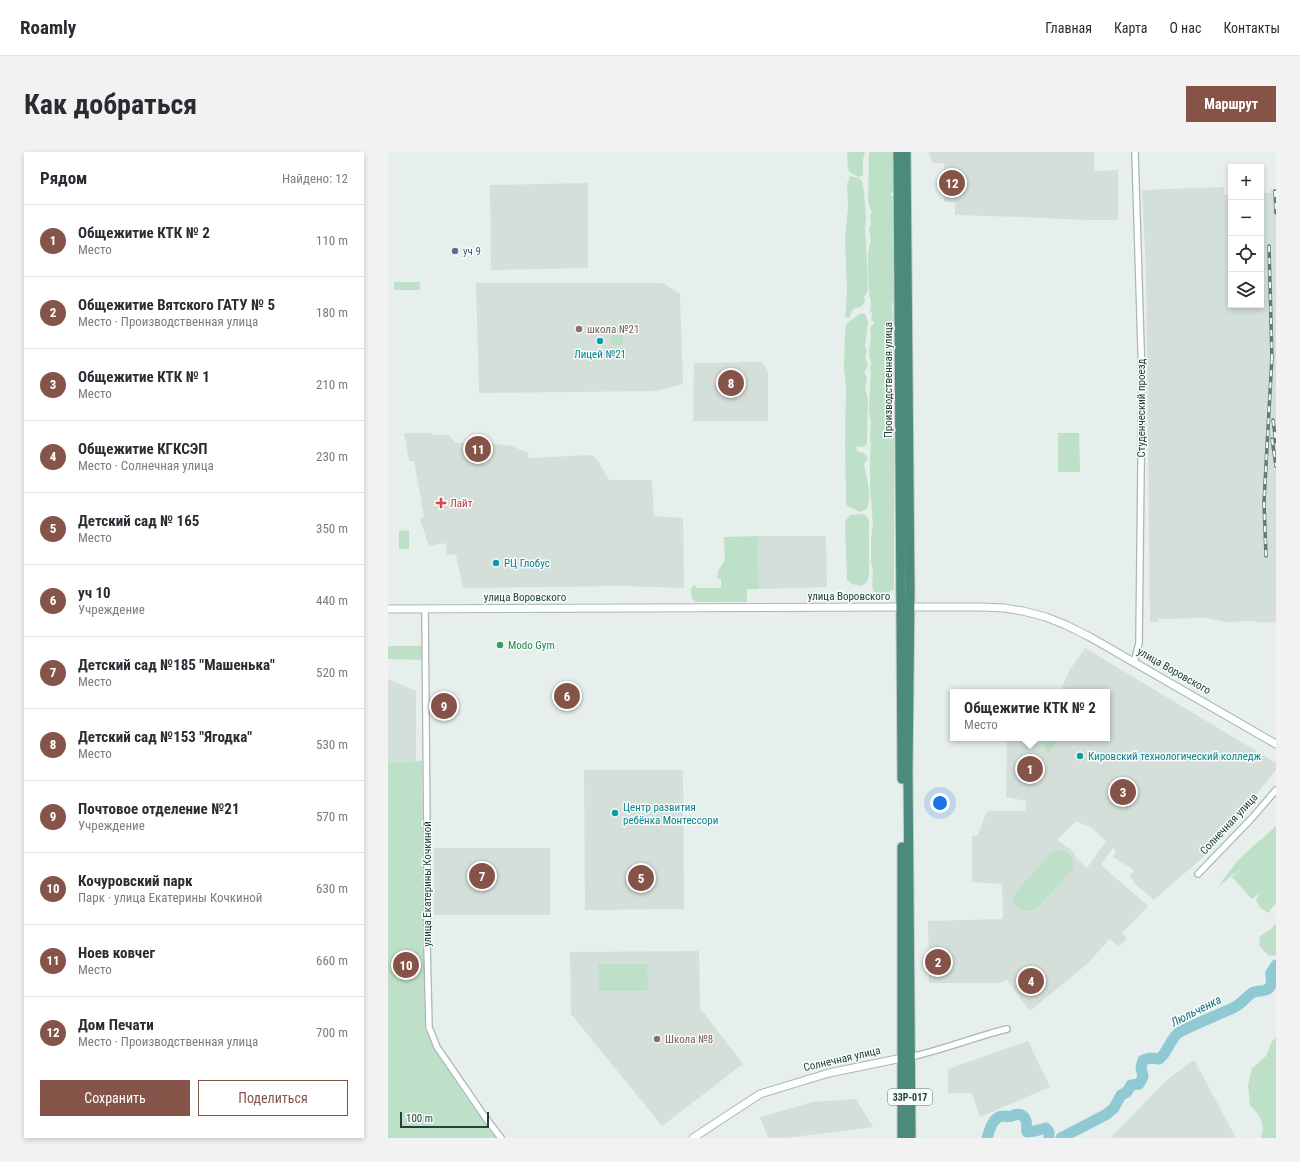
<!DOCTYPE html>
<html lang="ru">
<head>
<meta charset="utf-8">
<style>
	:root { --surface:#fff; --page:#f2f2f3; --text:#2b2b33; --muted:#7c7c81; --line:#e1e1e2; --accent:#855347 }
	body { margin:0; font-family:"Roboto Condensed",sans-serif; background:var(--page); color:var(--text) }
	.controls { position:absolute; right:12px; top:12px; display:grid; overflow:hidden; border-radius:0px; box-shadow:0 2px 6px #0003 }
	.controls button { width:36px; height:36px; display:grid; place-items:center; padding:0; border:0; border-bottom:1px solid var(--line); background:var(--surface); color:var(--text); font:20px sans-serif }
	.scale { position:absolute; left:12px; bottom:10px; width:89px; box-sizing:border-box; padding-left:4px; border:2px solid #24423a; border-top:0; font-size:11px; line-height:14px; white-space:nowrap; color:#24423a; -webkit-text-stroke:3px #f7fbf9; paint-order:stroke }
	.you { position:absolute; left:552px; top:651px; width:14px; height:14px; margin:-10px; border:3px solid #fff; border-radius:50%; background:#1a73e8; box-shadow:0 0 0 6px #1a73e833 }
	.badge { display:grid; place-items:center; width:26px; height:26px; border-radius:50%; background:var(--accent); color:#fff; font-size:13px; font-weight:700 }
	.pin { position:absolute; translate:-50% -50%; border:2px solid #fff; box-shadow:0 1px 4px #0006 }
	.popup { position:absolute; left:562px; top:537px; width:160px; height:52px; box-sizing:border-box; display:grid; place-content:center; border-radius:0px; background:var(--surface); filter:drop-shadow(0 1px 3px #0005); font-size:13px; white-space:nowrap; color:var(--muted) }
	.popup b { font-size:15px; color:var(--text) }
	.popup::after { content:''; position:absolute; left:50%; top:100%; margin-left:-8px; border:8px solid transparent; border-top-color:var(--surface) }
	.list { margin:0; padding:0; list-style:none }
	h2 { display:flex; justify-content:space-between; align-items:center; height:52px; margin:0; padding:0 16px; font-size:17px }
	h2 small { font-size:13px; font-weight:400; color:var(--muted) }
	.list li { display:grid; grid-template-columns:26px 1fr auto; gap:12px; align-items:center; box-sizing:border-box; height:72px; padding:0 16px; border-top:1px solid var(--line) }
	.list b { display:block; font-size:15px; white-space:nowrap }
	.list p { margin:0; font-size:13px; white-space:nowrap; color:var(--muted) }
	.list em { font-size:13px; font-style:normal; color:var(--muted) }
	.actions { display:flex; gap:8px; padding:12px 16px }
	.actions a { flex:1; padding:9px 0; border:1px solid var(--accent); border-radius:0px; text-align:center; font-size:14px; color:var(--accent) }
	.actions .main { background:var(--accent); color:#fff }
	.icon { flex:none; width:22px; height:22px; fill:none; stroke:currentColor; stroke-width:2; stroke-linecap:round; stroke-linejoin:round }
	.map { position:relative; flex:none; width:888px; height:986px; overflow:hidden; border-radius:0px }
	header { display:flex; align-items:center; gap:24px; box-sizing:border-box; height:56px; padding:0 20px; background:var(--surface); border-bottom:1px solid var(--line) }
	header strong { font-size:19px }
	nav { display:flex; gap:22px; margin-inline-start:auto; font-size:14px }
	.intro { display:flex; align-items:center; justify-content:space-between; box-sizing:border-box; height:96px; padding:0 24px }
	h1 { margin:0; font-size:28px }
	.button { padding:10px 18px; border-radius:0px; background:var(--accent); color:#fff; font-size:14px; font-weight:700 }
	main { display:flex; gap:24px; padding:0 24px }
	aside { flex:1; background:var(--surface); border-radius:0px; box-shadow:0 2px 6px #0003 }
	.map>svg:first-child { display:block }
	.built { fill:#d4dfda; fill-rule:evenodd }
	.green { fill:#bfe0c8 }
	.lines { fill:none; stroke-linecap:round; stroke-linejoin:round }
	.river { stroke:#8ec9d4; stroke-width:11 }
	.minor-casing { stroke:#a8b8b2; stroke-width:8 }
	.secondary-casing { stroke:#a4bbb3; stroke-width:9 }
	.trunk-casing { stroke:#c2cac8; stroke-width:11 }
	.minor { stroke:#fff; stroke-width:5.5 }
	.secondary { stroke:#fff; stroke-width:7 }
	.trunk { stroke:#4c8a7c; stroke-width:9 }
	.rail-casing { stroke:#5f7d75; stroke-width:3.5 }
	.rail { stroke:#f7fbf9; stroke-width:2; stroke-dasharray:6; stroke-linecap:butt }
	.service-dot { fill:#5c6f8a; stroke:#f7fbf9; stroke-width:1.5 }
	.education-dot { fill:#8d6e63; stroke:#f7fbf9; stroke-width:1.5 }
	.culture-dot { fill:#0f9aa8; stroke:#f7fbf9; stroke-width:1.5 }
	.health-dot { fill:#e0444e; stroke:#f7fbf9; stroke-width:1.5 }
	.leisure-dot { fill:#2e9e5b; stroke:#f7fbf9; stroke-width:1.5 }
	.labels { text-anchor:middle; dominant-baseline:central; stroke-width:3; stroke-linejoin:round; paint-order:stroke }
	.shield { fill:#f7fbf9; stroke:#637a73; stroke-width:1 }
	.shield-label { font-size:10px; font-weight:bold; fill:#24423a }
	.service-label { font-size:11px; fill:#4e5e75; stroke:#f7fbf9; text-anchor:start }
	.education-label { font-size:11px; fill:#785e54; stroke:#f7fbf9; text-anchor:start }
	.culture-label { font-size:11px; fill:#0d838f; stroke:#f7fbf9; text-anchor:start }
	.street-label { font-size:11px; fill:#24423a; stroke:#f7fbf9 }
	.health-label { font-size:11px; fill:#be3a42; stroke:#f7fbf9; text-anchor:start }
	.leisure-label { font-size:11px; fill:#27864d; stroke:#f7fbf9; text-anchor:start }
	.water-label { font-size:12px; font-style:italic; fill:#1c6f80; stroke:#f7fbf9 }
</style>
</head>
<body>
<header>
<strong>Roamly</strong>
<nav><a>Главная</a><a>Карта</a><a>О нас</a><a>Контакты</a></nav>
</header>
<div class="intro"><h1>Как добраться</h1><a class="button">Маршрут</a></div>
<main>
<aside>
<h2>Рядом<small>Найдено: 12</small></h2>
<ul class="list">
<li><span class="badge">1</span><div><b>Общежитие КТК № 2</b><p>Место</p></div><em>110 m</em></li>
<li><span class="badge">2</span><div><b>Общежитие Вятского ГАТУ № 5</b><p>Место · Производственная улица</p></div><em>180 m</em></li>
<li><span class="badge">3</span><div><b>Общежитие КТК № 1</b><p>Место</p></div><em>210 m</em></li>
<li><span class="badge">4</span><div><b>Общежитие КГКСЭП</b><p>Место · Солнечная улица</p></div><em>230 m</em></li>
<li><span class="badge">5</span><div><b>Детский сад № 165</b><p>Место</p></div><em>350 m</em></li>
<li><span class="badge">6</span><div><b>уч 10</b><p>Учреждение</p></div><em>440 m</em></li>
<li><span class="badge">7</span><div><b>Детский сад №185 &quot;Машенька&quot;</b><p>Место</p></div><em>520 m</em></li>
<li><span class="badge">8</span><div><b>Детский сад №153 &quot;Ягодка&quot;</b><p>Место</p></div><em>530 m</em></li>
<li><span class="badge">9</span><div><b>Почтовое отделение №21</b><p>Учреждение</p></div><em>570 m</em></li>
<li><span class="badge">10</span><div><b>Кочуровский парк</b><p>Парк · улица Екатерины Кочкиной</p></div><em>630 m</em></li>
<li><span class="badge">11</span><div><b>Ноев ковчег</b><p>Место</p></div><em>660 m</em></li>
<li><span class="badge">12</span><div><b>Дом Печати</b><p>Место · Производственная улица</p></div><em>700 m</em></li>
</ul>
<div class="actions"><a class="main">Сохранить</a><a>Поделиться</a></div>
</aside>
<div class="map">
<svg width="888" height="986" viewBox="0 0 888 986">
	<rect width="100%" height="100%" fill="#e6efeb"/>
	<!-- built -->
	<path class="built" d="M541 0H706V19L730 18V68H698L634 65 567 63V50H556V11H544Z
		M200 31V116L103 118 102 33Z
		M836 35V43L843 42V153H873V41H882V37H888V470L873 471 865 469 839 470 818 466 771 467 770 470H762L758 120 754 38Z
		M88 131H275L292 142 295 232 267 239 91 241Z
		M374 210 380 220V269H305L306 211Z
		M16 281H44L46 283H61L68 291H98L124 294 140 301 141 306 204 303 210 309 221 328H264L266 364 295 366 296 436 233 434 75 436 68 402 59 403 58 391 41 394 32 367 36 364 26 309H21Z
		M370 384H438L439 435 371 437Z
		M697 496 888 611V618L821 700 766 748 748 733 742 724 746 718 725 705 728 699 725 696 713 713 760 754 734 781 739 786 731 795 722 787 699 812 642 859 619 828 611 831H541L540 769 615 767 614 732 584 730V684L590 683 598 661 600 659H638V649L618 645 619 589 639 586H719V540H672L681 519ZM688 669 704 676 718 689 699 716 689 707 685 699 669 688Z
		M0 527 28 539V609L0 610Z
		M196 618H295L296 757 197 758Z
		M46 696H162V763H46Z
		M311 799 312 856 355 912 274 974 183 862 182 800Z
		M640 889 662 935 592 965 584 941H560V917Z
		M806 908 848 986H724L726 982 780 927Z
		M468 947 485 975 398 986H380L372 965 425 950Z"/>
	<!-- green -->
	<path class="green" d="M459 0H477L475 8V23L472 25C455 20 461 14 459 0Z
		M481 0H507V40L503 41V44L507 45 508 48 504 51C508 60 507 71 506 80 505 90 509 99 506 110L507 112 505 115 506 147 504 153 505 170 504 185 506 195 504 260 506 280V437C498 443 495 443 486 440L484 435 485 419 483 410V387L485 373 482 335V303L483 294 482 283 483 271 481 257 483 220 482 216 483 211 481 200 483 184 482 176 486 171 483 167 484 161 482 159 483 153C481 142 477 98 483 90L481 76 483 73 482 63 484 61 480 49Z
		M462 24 471 26 474 29 476 39 478 67 477 78 478 89 480 139 476 145 477 149 474 154 465 157 461 166 457 164 459 141 457 86 460 55 459 32Z
		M6 130H32V138H6Z
		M473 161 477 162 480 169 477 196 479 198 477 205 480 213 476 221 479 225 477 237 480 247 479 285V291L476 295 468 294 469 299 476 301 480 306 476 313C479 327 484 343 479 357L472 360 459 354 458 350 457 290 458 233 456 216 457 180 458 172Z
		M223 183H235V193H223Z
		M670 281H691L692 320H670Z
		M475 362 479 365 481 369V423L479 430 473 434 464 432 459 428 457 370 462 363Z
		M21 378V397H11V379Z
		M370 384 371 437H359V450H308C303 447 303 442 303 436L305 434 308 433 309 436H333V427L329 426 330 419 337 408 336 385Z
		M0 494H34V508L0 507Z
		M652 586H666L669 590 662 600H659Z
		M34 609 37 875C54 913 83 953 108 986H0V610Z
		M888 673V752L884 755 881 761 872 756 868 747 873 740 864 747 844 725 859 712 831 734C840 721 849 708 862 697 871 689 880 683 888 673Z
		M676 698C684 703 688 708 684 718L649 756C638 761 632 760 625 750L627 741 663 701 669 699Z
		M888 771V803L881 804 871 793 872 784 883 777Z
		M210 812H259L260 839H211Z
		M888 886V986H873C877 972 873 963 862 954L860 934 864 916 878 904 884 889Z"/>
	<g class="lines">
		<!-- river -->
		<path class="river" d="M599 986C602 978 604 965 615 964 618 964 621 965 624 964 628 962 632 961 636 965 640 969 638 975 639 980L647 979 658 976 661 980V986
			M673 986 719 962 726 956 733 943 739 940 743 933 751 932 755 925 753 915 755 908 762 906 771 907C779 902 781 889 790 881 808 871 828 864 847 855 854 851 858 845 864 841 870 837 876 841 881 836 886 831 882 827 883 821 884 819 887 815 888 813"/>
		<defs>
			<path id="minor" d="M37 457 39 684V792L41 875 49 895 97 965 113 986
				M746 511 751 491 754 228 747 0
				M810 722 864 666 888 638
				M522 905C555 898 586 885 619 877"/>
			<path id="secondary" d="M522 455H593L616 456 635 459 658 465 678 473 702 485 888 592
				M0 457 512 455
				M305 986 372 942 441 921 514 906"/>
			<path id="trunk" d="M510 0 514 627
				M518 0 522 439 520 619 523 986
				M514 695V986"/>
		</defs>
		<!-- minor casing -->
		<use href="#minor" class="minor-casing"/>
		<!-- secondary casing -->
		<use href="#secondary" class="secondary-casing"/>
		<!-- trunk casing -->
		<use href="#trunk" class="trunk-casing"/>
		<!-- minor -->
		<use href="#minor" class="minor"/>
		<!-- secondary -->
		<use href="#secondary" class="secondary"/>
		<!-- trunk -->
		<use href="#trunk" class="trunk"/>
		<defs>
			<path id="rail" d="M887 39 888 61
				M881 94 884 208
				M885 268 888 290
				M884 287 888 314
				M878 404 876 350 884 204"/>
		</defs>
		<!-- rail casing -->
		<use href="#rail" class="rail-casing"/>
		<!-- rail -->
		<use href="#rail" class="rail"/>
	</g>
	<!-- markers -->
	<circle class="service-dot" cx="67" cy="99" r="4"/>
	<g class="education-dot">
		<circle cx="191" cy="177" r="4"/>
		<circle cx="269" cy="887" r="4"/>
	</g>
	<g class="culture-dot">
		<circle cx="212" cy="189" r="4"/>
		<circle cx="108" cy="411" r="4"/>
		<circle cx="692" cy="604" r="4"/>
		<circle cx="227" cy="661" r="4"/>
	</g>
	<path class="health-dot" d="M51 345h4v4h4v4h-4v4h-4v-4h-4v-4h4z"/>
	<circle class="leisure-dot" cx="112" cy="493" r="4"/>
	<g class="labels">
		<!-- shield labels -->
		<rect class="shield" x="500" y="937" width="44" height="16" rx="3"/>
		<g class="shield-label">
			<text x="522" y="945">33Р-017</text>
		</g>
		<!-- service labels -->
		<g class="service-label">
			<text x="75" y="99">уч 9</text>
		</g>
		<!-- education labels -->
		<g class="education-label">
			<text x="199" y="177">школа №21</text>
			<text x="277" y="887">Школа №8</text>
		</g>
		<!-- culture labels -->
		<g class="culture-label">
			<text x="212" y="202" text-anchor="middle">Лицей №21</text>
			<text x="116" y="411">РЦ Глобус</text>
			<text x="700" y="604">Кировский технологический колледж</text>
			<text x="235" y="655">Центр развития<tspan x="235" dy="13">ребёнка Монтессори</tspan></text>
		</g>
		<!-- street labels -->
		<g class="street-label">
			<text transform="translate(500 228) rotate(-90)">Производственная улица</text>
			<text transform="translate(753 256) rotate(-90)">Студенческий проезд</text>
			<text x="461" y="444">улица Воровского</text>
			<text x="137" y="445">улица Воровского</text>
			<text transform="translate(786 519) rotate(30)">улица Воровского</text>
			<text transform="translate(841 672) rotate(-47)">Солнечная улица</text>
			<text transform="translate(39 732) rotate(-90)">улица Екатерины Кочкиной</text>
			<text transform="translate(454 907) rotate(-13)">Солнечная улица</text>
		</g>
		<!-- health labels -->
		<g class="health-label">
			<text x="62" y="351">Лайт</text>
		</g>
		<!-- leisure labels -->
		<g class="leisure-label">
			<text x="120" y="493">Modo Gym</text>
		</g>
		<!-- water labels -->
		<g class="water-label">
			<text transform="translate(808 859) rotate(-27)">Люльченка</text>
		</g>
	</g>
</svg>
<div class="controls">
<button>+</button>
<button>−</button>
<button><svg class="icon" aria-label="locate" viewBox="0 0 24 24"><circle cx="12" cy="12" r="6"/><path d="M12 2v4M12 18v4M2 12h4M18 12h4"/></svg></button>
<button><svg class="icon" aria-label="layers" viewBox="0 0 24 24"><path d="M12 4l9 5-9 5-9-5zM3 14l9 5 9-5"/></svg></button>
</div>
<div class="scale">100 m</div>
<div class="you"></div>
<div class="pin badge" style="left:642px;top:617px">1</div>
<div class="popup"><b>Общежитие КТК № 2</b>Место</div>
<div class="pin badge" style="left:550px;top:810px">2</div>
<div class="pin badge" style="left:735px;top:640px">3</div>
<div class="pin badge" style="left:643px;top:829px">4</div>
<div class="pin badge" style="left:253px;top:726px">5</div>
<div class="pin badge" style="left:179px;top:544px">6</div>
<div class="pin badge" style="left:94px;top:724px">7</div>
<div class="pin badge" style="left:343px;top:231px">8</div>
<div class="pin badge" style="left:56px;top:554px">9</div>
<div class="pin badge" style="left:18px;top:813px">10</div>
<div class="pin badge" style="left:90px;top:297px">11</div>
<div class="pin badge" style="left:564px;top:31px">12</div>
</div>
</main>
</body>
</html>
